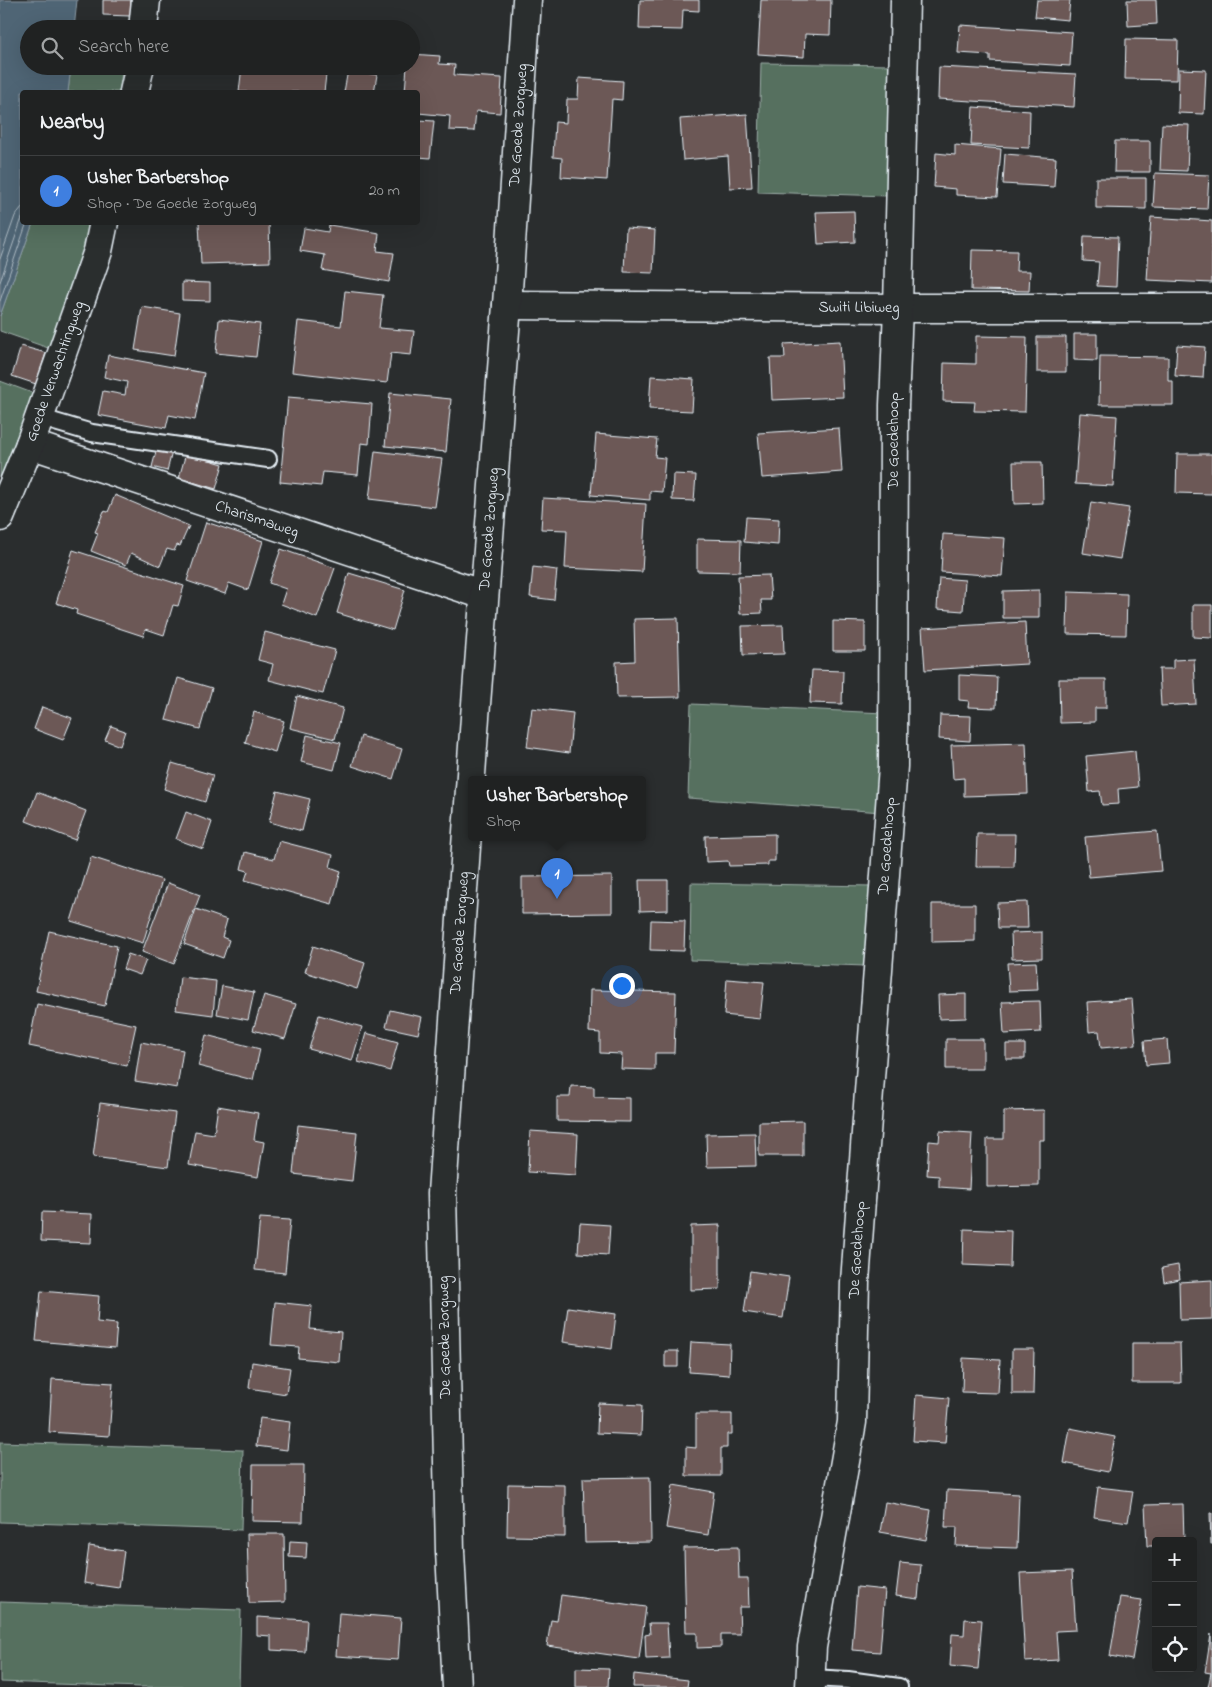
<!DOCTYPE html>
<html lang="en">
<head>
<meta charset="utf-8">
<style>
	:root { --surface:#202222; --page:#2d2f2f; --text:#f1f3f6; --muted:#a2a4a5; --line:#3d3f40; --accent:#ffd166 }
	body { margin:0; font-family:"Indie Flower",sans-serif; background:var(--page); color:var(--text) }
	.controls { position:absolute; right:15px; bottom:15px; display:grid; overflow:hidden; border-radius:5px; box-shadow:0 5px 20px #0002 }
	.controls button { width:45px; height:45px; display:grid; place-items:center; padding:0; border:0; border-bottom:1px solid var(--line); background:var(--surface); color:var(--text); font:25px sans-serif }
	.you { position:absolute; left:621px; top:985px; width:18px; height:18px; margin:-12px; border:4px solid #fff; border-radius:50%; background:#1a73e8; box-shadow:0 0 0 8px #1a73e833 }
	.badge { display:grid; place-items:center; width:32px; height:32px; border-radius:50%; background:var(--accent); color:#fff; font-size:16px; font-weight:700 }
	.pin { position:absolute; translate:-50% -41px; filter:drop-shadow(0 1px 2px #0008) }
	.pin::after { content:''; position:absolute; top:26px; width:18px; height:15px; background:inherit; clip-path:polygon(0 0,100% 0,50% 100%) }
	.popup { position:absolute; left:468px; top:776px; width:178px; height:65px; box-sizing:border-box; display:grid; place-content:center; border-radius:5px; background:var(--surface); filter:drop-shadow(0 1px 4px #0005); font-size:16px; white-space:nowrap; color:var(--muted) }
	.popup b { font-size:19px; color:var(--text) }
	.popup::after { content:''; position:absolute; left:50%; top:100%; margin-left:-10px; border:10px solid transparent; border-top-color:var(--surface) }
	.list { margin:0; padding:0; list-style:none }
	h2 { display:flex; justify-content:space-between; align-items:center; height:65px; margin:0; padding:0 20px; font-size:21px }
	h2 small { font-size:16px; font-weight:400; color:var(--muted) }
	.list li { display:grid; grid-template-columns:32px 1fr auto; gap:15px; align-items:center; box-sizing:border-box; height:70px; padding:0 20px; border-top:1px solid var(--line) }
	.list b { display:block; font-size:19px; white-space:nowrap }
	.list p { margin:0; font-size:16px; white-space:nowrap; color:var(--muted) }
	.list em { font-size:16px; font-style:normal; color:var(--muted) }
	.icon { flex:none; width:28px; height:28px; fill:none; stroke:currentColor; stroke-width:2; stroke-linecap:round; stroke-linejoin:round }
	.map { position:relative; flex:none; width:1212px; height:1687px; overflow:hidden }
	.search { position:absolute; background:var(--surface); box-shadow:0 5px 20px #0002; left:20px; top:20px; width:400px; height:55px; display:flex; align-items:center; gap:12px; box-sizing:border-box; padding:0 18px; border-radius:28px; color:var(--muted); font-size:19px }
	.panel { position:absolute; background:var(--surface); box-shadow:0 5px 20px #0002; left:20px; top:90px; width:400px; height:135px; border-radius:5px }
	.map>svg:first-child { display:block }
	.green { fill:#56705e; stroke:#9fb0ab }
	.water { fill:#506574; stroke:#8d9da9 }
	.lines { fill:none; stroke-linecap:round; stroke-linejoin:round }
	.shore { stroke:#abb9c3; stroke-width:1 }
	.building { fill:#6c5957; stroke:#e8f1f8 }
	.service-casing { stroke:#e8f1f8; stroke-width:20 }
	.minor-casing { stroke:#e8f1f8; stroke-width:31 }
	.service { stroke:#2a2d2e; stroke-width:16 }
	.minor { stroke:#2a2d2e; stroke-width:28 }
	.labels { text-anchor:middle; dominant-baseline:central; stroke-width:5; stroke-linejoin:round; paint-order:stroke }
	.street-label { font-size:16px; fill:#e8f1f8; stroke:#2a2d2e }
</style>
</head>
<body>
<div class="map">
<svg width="1212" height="1687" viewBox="0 0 1212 1687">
	<rect width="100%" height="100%" fill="#2a2d2e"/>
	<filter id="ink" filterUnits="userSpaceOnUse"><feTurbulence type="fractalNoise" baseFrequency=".02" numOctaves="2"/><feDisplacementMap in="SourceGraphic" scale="10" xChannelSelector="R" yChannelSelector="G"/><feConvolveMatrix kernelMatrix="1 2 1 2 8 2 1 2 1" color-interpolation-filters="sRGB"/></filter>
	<g filter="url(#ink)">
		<!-- green -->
		<path class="green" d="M75 25 128 26V29H74Z
			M761 63 892 65 888 196 758 192Z
			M71 66H123L119 92H68Z
			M33 223H93L51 349 0 331V316Z
			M0 381 35 394 0 479Z
			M691 704 884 713 882 812 688 798Z
			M691 883 873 886 866 966 690 960Z
			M0 1442 243 1450 241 1530 0 1522Z
			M0 1602 241 1610 239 1687H141L0 1682Z"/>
		<!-- water -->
		<path class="water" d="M0 0H77L74 29H29V66H71L68 92H22V222L33 223 0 316Z"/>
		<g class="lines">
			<!-- shore -->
			<path class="shore" d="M0 259 15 216 22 207
				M0 282 22 218
				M0 301 27 222"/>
		</g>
		<!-- building -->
		<path class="building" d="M103 0H131L130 16 103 15Z
			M640 0H699V11L683 10 682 30 639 29Z
			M761 0H831L830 35 805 34 804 57 758 54Z
			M1037 0H1070L1068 20 1035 17Z
			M1127 0H1156L1157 24 1128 26Z
			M960 25 1072 32 1070 66 990 61V55L958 53Z
			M1126 39 1178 40 1177 80 1125 79Z
			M411 54 440 56 439 64 455 65 454 75 502 78 500 113 476 111 474 131 449 130 450 116 418 113V92H405L407 66H411Z
			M242 66H327L324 92H239Z
			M939 67 1076 74 1074 107 938 99Z
			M1179 69 1206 70 1204 114 1178 113Z
			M348 70 377 75 374 92H344Z
			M579 78 623 81 622 100 612 99 607 180 561 177 562 158 553 157 555 122 566 123 567 99H578Z
			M973 107 1030 111 1029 148 971 145Z
			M747 114 752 187 730 188 728 156 683 160 680 119Z
			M418 120 434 121 430 158 418 157Z
			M1162 124 1189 125 1187 171 1160 170Z
			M1115 141H1150V172H1114Z
			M955 145 1001 149 997 197 956 195V189L934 187 936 153 955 155Z
			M1005 154 1056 158 1054 187 1003 184Z
			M1155 173 1209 175 1207 209 1153 207Z
			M1096 178H1146V209L1096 208Z
			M854 211 855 242 818 244 816 212Z
			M1151 217 1212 221V283L1147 280Z
			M199 222H269L270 262 201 264Z
			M329 225 379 233 377 251 394 253 389 282 322 270 325 255 300 251 304 228 328 232Z
			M626 228 655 230 653 273 624 272Z
			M1084 236 1118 237 1116 287 1097 286 1099 262 1083 261Z
			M972 250 1017 251 1016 271H1030L1029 291 971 290Z
			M182 282 210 283V301L182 300Z
			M345 291 383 295 379 328 414 331 411 355 391 353 387 383 292 372 298 321 341 326Z
			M142 307 180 313 174 356 135 350Z
			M219 319 260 324 256 357 216 353Z
			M1074 334H1097V361L1074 360Z
			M976 336 1027 337 1025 412 974 411 975 402 943 401 944 363 976 364Z
			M1037 337H1066V372H1037Z
			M840 341 843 397 772 400 770 358H785L784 344Z
			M1177 345 1205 347 1203 378 1175 376Z
			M21 346 46 353 36 384 12 376Z
			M108 355 204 373 195 420 169 415 166 428 98 415 103 391 125 395 127 382 104 377Z
			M1100 356 1168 357V381H1173V405H1099Z
			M651 376 694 379 692 411 649 409Z
			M390 393 451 399 446 452 385 446Z
			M288 397 372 404 369 444 361 443 358 475 323 472 321 486 280 482Z
			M1080 413 1117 416 1113 486 1075 484Z
			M839 428 842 472 762 478 758 433Z
			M596 434 657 439 655 457 665 458 662 492 650 491V500L591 495Z
			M158 444 173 448 167 471 152 467Z
			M375 451 442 459 435 507 369 499Z
			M186 453 223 464 216 489 179 478Z
			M1177 454H1212V494L1176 493Z
			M1013 462H1042L1043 503 1014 504Z
			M673 474 696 475 694 501 672 500Z
			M115 495 189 526 180 546 177 545 174 551 167 549 160 566 131 553 126 565 91 551 98 533 95 532 104 511 108 512Z
			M543 498 646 504 642 572 565 568 567 530 541 529Z
			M1091 502 1129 508 1120 559 1083 553Z
			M746 517 779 519 778 545 744 542Z
			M206 522 263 541 248 590 229 583 225 594 187 581Z
			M943 534 1005 538 1002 576 941 572Z
			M697 539 741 540 740 572 697 571Z
			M281 549 335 568 317 618 281 604 286 589 269 583Z
			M73 550 184 586 178 606 173 605 164 635 146 629 143 636 76 614 77 610 56 603Z
			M533 567 557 570 554 600 530 597Z
			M349 573 405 590 393 630 337 613Z
			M769 575 771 600H761L762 613 740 614 738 576Z
			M939 578 965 580 963 611 937 609Z
			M1039 590V618H1003V591Z
			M1068 592 1127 594 1126 635 1067 634Z
			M1193 605H1212V638L1193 637Z
			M678 618 680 697 617 698 616 662 635 661 634 619Z
			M833 621 865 622V651H833Z
			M1025 622 1027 664 925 670 922 628Z
			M783 625 784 654 743 655 742 626Z
			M265 632 335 650 323 694 269 680 273 664 258 660Z
			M1194 659 1196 704 1161 706 1159 669H1173V660Z
			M812 670 843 671 842 704 810 703Z
			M959 675 997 677 996 708 968 707 969 701 959 700Z
			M178 678 212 688 200 729 166 720Z
			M1059 679H1106V708H1095V722L1060 723Z
			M297 696 343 708 335 739 290 728Z
			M42 707 72 718 63 740 34 729Z
			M532 708 573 713 569 753 527 747Z
			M254 712 284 721 275 752 245 743Z
			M940 715 971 716 970 741 939 739Z
			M111 726 125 731 120 746 105 740Z
			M307 735 341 743 334 770 301 762Z
			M361 736 402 749 393 779 352 766Z
			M1026 743 1028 794 964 796V778L953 779 951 745Z
			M1135 751 1138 787 1118 789 1119 804 1102 805 1100 791 1089 792 1086 756Z
			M172 763 213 775 205 802 164 789Z
			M277 791 310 799 302 831 269 822Z
			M37 792 86 811 75 840 26 821Z
			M186 812 212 822 203 849 176 839Z
			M1157 831 1161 871 1089 877 1085 837Z
			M775 834V861H768V865L729 866 728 861 706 862 705 836Z
			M977 834H1015L1014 867H976Z
			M279 841 333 855 330 867 341 871 332 904 245 880 248 871 241 869 245 852 274 859Z
			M91 857 162 880 143 943 71 921Z
			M612 876V913L522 914V877Z
			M639 880H668V910L640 911Z
			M168 883 200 895 174 964 142 952Z
			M1027 902 1028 928H998L997 903Z
			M932 904H975V941L932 942Z
			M196 909 227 920 222 937 229 940 223 958 184 944Z
			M651 920 685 921 684 951 650 950Z
			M49 931 117 946 105 1006 36 991Z
			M1042 932V958L1012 959 1011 933Z
			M313 946 365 963 357 989 305 972Z
			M128 954 146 960 140 975 123 969Z
			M1036 962 1038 990 1009 991 1007 963Z
			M180 977 216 981 213 1015 176 1010Z
			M727 979 764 982 760 1019 724 1015Z
			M222 986 254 992 248 1020 217 1014Z
			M590 990 676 992 674 1053H655V1070L621 1069 622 1054 600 1053V1033L589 1032Z
			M966 994V1018L939 1019 938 995Z
			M264 995 296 1004 285 1039 253 1030Z
			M1132 999 1136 1045 1101 1048 1099 1031 1089 1032 1087 1002Z
			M1040 1001 1041 1032 1004 1034 1002 1002Z
			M37 1004 136 1025 127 1066 29 1046Z
			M390 1010 422 1017 418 1034 386 1027Z
			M319 1015 362 1027 352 1061 309 1049Z
			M366 1033 398 1042 390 1071 358 1062Z
			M206 1035 260 1049 253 1080 198 1066Z
			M946 1039H983V1069H946Z
			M1167 1039 1169 1063 1146 1065 1144 1041Z
			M141 1042 183 1050 177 1088 135 1081Z
			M1006 1044H1025V1059H1006Z
			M571 1086 594 1087V1097L630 1098V1122L557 1121V1097H570Z
			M100 1103 175 1113 168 1167 93 1157Z
			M218 1106 258 1113 254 1140 264 1142 258 1177 189 1165 195 1131 214 1134Z
			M1044 1110V1140H1039V1186L987 1187V1139H1004V1111Z
			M803 1121V1156H759V1122Z
			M298 1125 357 1132 352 1181 293 1174Z
			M530 1131 578 1134 576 1175 528 1172Z
			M940 1131 972 1133 969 1189 939 1187V1176L927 1175 929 1141 939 1142Z
			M755 1133 756 1166 707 1167 706 1134Z
			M42 1212 92 1214 91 1243 41 1241Z
			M260 1218 290 1220 285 1273 255 1270Z
			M580 1223 610 1225 608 1255 578 1253Z
			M720 1225V1289L691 1290V1226Z
			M964 1229 1011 1231 1010 1267 963 1265Z
			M1178 1265 1180 1279 1164 1282 1162 1268Z
			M750 1271 789 1277 783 1318 744 1312Z
			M1212 1280V1319L1180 1320 1179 1282Z
			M41 1291 99 1296 97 1322 117 1324 115 1348 36 1341Z
			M275 1302 312 1306 310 1329 341 1332 339 1362 298 1358 299 1347 271 1345Z
			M568 1307 616 1314 612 1349 563 1342Z
			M691 1342 730 1344 729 1375 689 1372Z
			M1132 1343H1180L1181 1383H1132Z
			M1012 1349H1034L1033 1394H1012Z
			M665 1351H678V1367H665Z
			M963 1358 1000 1360 998 1393 962 1392Z
			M252 1362 290 1368 286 1394 249 1388Z
			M52 1379 113 1383 109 1436 49 1432Z
			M916 1395 949 1398 945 1443 913 1441Z
			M598 1403 642 1405 641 1435 597 1433Z
			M696 1414H732V1434H727V1448H721V1476H686V1447L696 1448Z
			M260 1418 290 1422 287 1450 256 1446Z
			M1070 1428 1115 1437 1108 1472 1064 1463Z
			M253 1465H304L303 1522 252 1521Z
			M650 1477 651 1542 585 1543 583 1478Z
			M508 1484 565 1485V1537L507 1536Z
			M673 1485 714 1492 708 1535 666 1528Z
			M1098 1487 1133 1491 1128 1522 1094 1517Z
			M947 1490 1019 1494 1017 1548 956 1546 957 1527H945Z
			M885 1502 931 1510 926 1540 880 1532Z
			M1183 1504 1184 1541H1156V1546H1147L1145 1505Z
			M1210 1513H1212V1544H1211Z
			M247 1534H284L285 1602 249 1603Z
			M290 1541 307 1542 306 1558 289 1557Z
			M89 1546 124 1551 119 1588 84 1583Z
			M738 1547 739 1579H748L749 1607H739L740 1634H721V1647L697 1648V1633H686L684 1548Z
			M900 1563 921 1565 918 1599 896 1596Z
			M1072 1571 1076 1630 1056 1631 1058 1660 1025 1662 1020 1573Z
			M857 1587 885 1590 880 1652 852 1650Z
			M561 1595 646 1607 639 1659 547 1646 551 1620 557 1621Z
			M1120 1597 1142 1600 1132 1660 1110 1656Z
			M339 1613 401 1618 398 1660 336 1656Z
			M257 1617 307 1620 305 1652 271 1650V1636L257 1635Z
			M965 1619 982 1620 978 1669 950 1666 952 1634 964 1635Z
			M649 1623H667L669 1658 646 1659 645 1635 650 1634Z
			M1211 1634 1212 1687H1208L1211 1673 1205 1672Z
			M576 1668 609 1669 608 1687H576Z
			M634 1674 688 1680 687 1687H633Z"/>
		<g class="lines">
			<defs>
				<path id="service" d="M38 417 92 433 268 459
					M811 1678 848 1680 899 1687"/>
				<g id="minor">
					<path d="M143 29 146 0"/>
					<path d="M134 92 140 66"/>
					<path id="s1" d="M507 305 898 308H1212"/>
					<path id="s2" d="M30 444 484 595"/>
					<path id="s3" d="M0 517 30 444 98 251 104 222"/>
					<path id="s4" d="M457 1687 450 1551 442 1193 475 717 507 305 527 0"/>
					<path id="s5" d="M810 1687 812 1647 852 1422 855 1282 893 766 894 405 898 308 905 0"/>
				</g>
			</defs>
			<!-- service casing -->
			<use href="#service" class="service-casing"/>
			<!-- minor casing -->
			<use href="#minor" class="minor-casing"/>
			<!-- service -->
			<use href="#service" class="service"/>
			<!-- minor -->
			<use href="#minor" class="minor"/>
		</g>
	</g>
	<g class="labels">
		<!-- street labels -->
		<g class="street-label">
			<text stroke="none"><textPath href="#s4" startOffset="1565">De Goede Zorgweg</textPath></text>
			<text stroke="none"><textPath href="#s1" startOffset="352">Switi Libiweg</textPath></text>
			<text stroke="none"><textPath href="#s3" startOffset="156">Goede Verwachtingweg</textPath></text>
			<text stroke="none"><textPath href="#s5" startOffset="1251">De Goedehoop</textPath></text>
			<text stroke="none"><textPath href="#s2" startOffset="239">Charismaweg</textPath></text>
			<text stroke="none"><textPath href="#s4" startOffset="1160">De Goede Zorgweg</textPath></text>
			<text stroke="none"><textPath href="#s5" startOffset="846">De Goedehoop</textPath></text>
			<text stroke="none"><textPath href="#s4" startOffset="755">De Goede Zorgweg</textPath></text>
			<text stroke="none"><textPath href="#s5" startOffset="441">De Goedehoop</textPath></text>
			<text transform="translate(445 1337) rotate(-91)">De Goede Zorgweg</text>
		</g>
	</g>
</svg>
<div class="controls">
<button>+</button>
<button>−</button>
<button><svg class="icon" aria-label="locate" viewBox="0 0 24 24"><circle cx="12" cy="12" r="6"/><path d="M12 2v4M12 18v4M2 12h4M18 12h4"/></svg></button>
</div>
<div class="you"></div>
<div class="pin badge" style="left:557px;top:899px;background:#3f7fe0">1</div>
<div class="popup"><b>Usher Barbershop</b>Shop</div>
<div class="search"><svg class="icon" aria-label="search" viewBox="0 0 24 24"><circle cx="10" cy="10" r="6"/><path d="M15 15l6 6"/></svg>Search here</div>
<section class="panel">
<h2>Nearby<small></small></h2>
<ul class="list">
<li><span class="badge" style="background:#3f7fe0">1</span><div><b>Usher Barbershop</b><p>Shop · De Goede Zorgweg</p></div><em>20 m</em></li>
</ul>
</section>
</div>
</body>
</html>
